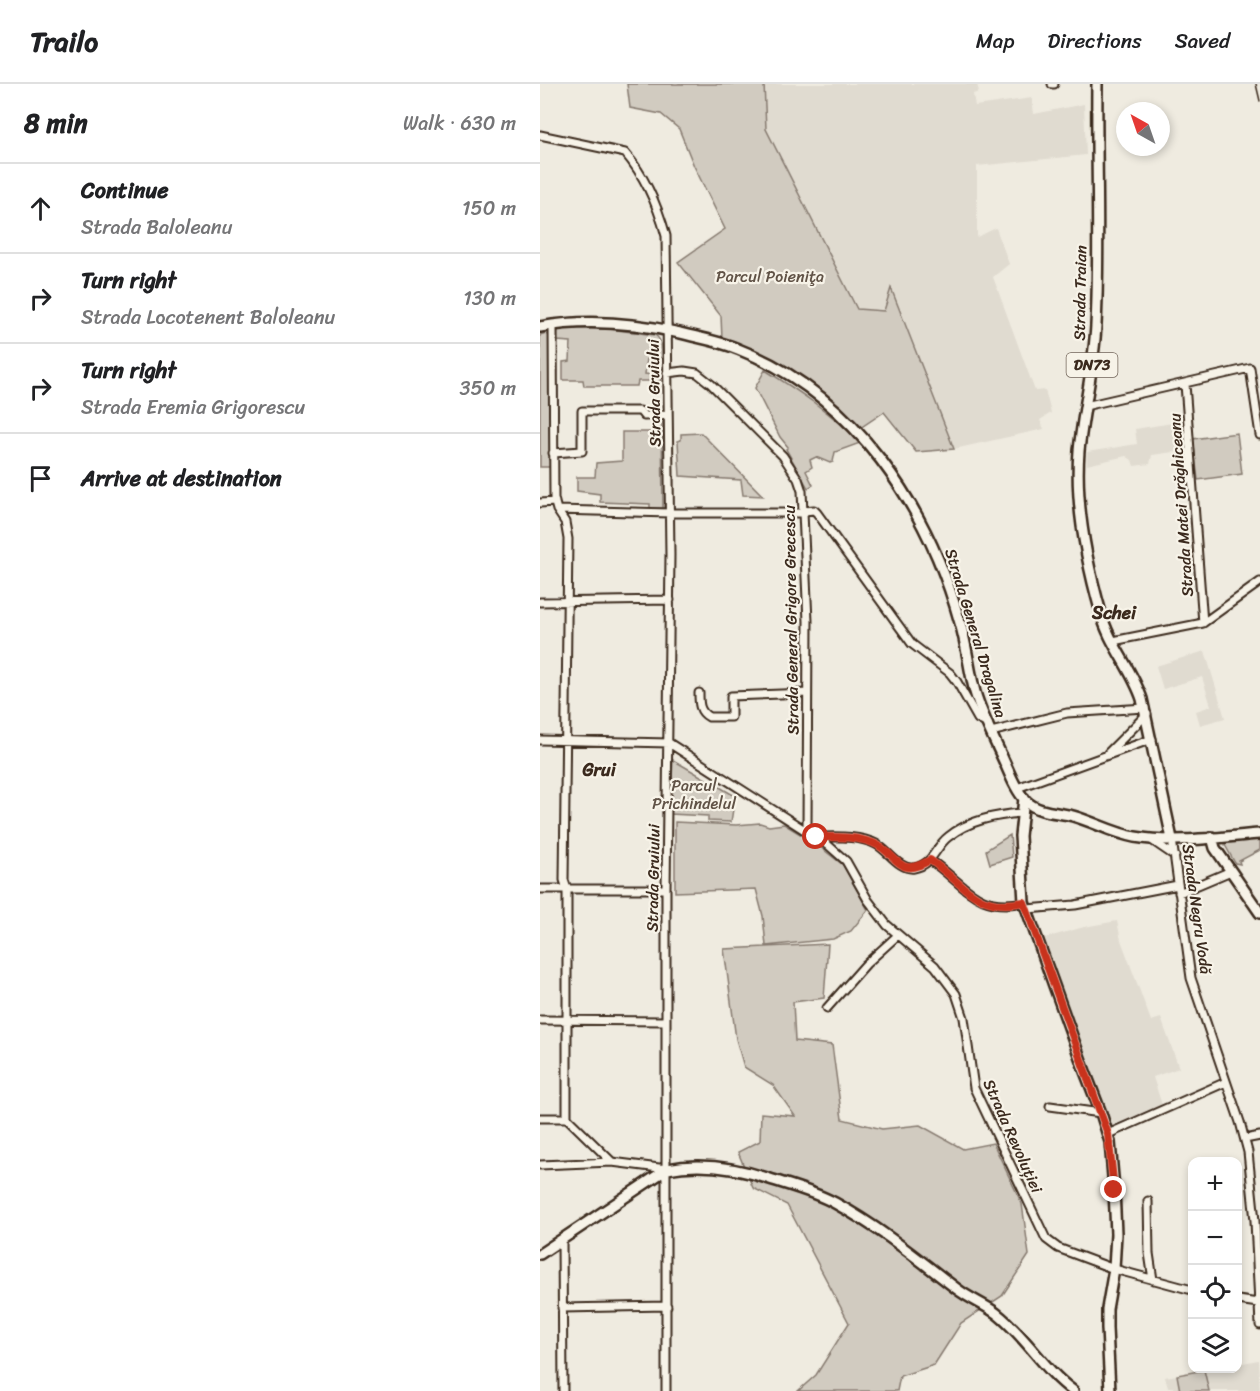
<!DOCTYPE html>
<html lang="en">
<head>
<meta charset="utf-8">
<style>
	:root { --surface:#fff; --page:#f2f2f2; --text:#202124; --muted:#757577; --line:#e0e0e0 }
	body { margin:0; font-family:Sriracha,sans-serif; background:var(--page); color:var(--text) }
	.controls { position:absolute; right:18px; bottom:18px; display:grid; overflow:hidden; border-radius:12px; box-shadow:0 3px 9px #0003 }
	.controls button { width:54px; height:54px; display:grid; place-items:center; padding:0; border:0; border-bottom:2px solid var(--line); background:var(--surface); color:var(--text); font:30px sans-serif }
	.compass { position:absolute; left:576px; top:18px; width:54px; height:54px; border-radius:50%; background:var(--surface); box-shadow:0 3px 9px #0003; rotate:320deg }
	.stop { position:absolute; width:18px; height:18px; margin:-14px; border:4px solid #c8321e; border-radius:50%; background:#fff }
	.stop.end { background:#c8321e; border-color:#fff; box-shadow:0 2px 6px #0008 }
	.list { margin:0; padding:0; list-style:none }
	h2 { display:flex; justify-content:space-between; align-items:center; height:78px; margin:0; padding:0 24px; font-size:26px }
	h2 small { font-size:20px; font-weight:400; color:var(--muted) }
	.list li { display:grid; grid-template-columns:39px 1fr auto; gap:18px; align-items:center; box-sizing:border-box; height:90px; padding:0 24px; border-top:2px solid var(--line) }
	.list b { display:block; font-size:22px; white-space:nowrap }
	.list p { margin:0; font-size:20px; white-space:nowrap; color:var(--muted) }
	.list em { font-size:20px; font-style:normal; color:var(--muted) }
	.icon { flex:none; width:33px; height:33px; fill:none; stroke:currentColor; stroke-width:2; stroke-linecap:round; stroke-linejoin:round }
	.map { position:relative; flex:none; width:720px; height:1307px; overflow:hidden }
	header { display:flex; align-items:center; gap:36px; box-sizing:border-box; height:84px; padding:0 30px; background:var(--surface); border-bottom:2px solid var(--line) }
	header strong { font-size:28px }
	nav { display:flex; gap:33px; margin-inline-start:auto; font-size:21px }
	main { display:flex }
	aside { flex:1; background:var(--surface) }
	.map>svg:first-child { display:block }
	.built { fill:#e0dbd0 }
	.green { fill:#d1cbc0; stroke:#867a6f; stroke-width:1.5 }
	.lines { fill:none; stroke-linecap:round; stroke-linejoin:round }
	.minor-casing { stroke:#3b2a1e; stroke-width:11 }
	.major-casing { stroke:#3b2a1e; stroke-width:14 }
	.minor { stroke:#f7f3e8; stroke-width:7 }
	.major { stroke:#f7f3e8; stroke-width:9 }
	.rail { stroke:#3b2a1e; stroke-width:1.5 }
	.route { stroke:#c8321e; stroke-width:8 }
	.labels { text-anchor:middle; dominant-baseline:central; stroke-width:4.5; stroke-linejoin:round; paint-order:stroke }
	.shield { fill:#f7f3e8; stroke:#73665b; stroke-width:1.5 }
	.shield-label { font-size:15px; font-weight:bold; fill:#3b2a1e }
	.park-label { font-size:16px; fill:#605246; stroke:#f7f3e8 }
	.street-label { font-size:16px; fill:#3b2a1e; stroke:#f7f3e8 }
	.neighbourhood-label { font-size:18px; font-weight:bold; fill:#3b2a1e; stroke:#f7f3e8 }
</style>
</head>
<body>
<header>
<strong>Trailo</strong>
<nav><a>Map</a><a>Directions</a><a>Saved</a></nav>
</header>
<main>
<aside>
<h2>8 min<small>Walk · 630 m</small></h2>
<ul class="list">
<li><svg class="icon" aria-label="ahead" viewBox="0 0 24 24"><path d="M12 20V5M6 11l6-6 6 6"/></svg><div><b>Continue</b><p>Strada Baloleanu</p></div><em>150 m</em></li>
<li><svg class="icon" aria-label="right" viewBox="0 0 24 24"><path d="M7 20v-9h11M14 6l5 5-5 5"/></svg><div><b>Turn right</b><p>Strada Locotenent Baloleanu</p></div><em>130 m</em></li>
<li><svg class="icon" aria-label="right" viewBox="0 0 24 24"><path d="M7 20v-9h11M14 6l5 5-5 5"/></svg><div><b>Turn right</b><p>Strada Eremia Grigorescu</p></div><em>350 m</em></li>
<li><svg class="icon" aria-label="arrive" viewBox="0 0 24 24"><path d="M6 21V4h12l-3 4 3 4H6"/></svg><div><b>Arrive at destination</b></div></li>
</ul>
</aside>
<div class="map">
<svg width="720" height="1307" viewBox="0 0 720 1307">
	<rect width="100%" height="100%" fill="#efebe0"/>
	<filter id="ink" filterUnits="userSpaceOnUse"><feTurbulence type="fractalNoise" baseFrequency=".0167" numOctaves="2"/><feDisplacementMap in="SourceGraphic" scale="12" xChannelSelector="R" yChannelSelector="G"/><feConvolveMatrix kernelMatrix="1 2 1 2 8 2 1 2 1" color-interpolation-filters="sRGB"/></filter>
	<g filter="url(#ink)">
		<!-- built -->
		<path class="built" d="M224 0H437L439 8 433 10 435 22 492 14 494 30 544 20 546 71 437 82V153L456 144 469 180 453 193 495 307 505 306 511 329 500 336 504 345 414 365 351 205 344 227 318 225 226 45Z
			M645 337 647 352H645L647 366 612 371 610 380 594 382 592 376 586 372 547 381V368L597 360 595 345Z
			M665 567 685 634 660 641 656 627 671 622 662 593 623 605 616 582Z
			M577 837 581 856 611 937 621 934 639 984 613 993 622 1021 571 1044 505 854 544 843Z
			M718 1276 720 1307H634L633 1303 628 1304 625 1293 673 1285 698 1284V1280Z"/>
		<!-- green -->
		<path class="green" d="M87 0H224L226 45 317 225 344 227 351 204 414 365 376 368 344 328 320 344C280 308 236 269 182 255L181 232 138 178 185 145 154 82 139 45 121 30 90 24Z
			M17 244 69 245 115 251C123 257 122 265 122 274H115V279H111V274L107 275 105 290 121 292V297H98L97 302H44L43 296H23V278L30 277 31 258 17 257Z
			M6 249 10 253 11 383H0V251Z
			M225 286C259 307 293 330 320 359L295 368 293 378 290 379 276 373 270 376 272 383 266 387 273 401 268 404 246 365 248 363 240 353 215 304Z
			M122 337 123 424 110 425V420L60 418V410L37 407V393H55L56 379 82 377V348H115V338Z
			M161 349 223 412 203 411 201 396 140 392 138 357 141 356V350Z
			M697 349 702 390 658 396 653 355Z
			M133 676 195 712 191 738 168 737V732L130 730Z
			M135 738 196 741 220 739 229 742 244 740 275 759 303 781 328 826 311 847 293 855 226 862 223 832 216 805 135 808Z
			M470 751 472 773 450 780 446 766Z
			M720 755V766L699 777 700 780 695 779 685 761 689 757Z
			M288 860 284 914 253 918 255 957 292 961 302 1035 342 1045 380 1041 423 1065 453 1059 482 1120 489 1171 462 1212 421 1239 394 1281 360 1292 357 1307H258L276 1291 309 1239 247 1121 213 1104 198 1068 220 1057 221 1029 255 1032 233 1001 204 983 196 955 184 865Z
			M664 1286 669 1307H640L637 1291Z"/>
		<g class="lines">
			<defs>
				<path id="minor" d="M512 0H514
					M0 51 85 69C105 92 118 123 126 152L130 471 126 805V1307
					M13 241 14 415 17 426 25 438 28 455 24 796 27 805V1034
					M127 289 144 287 157 289 171 300 243 372 258 395 262 407 268 537 267 747
					M645 300 663 539
					M545 322 710 284 720 351
					M13 369 42 367V327H100L104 332 128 331
					M0 419 15 418
					M17 426 130 429H264
					M264 427 274 426 277 429 372 560 410 589 417 598 438 635 448 640
					M0 518 130 516
					M573 557 663 539 720 498
					M159 609C159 619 159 628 169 633H191V612L267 609
					M451 648 527 629 605 624
					M0 656 129 659 288 761 306 777 328 816 347 841 395 882 416 910 424 934 434 1004 506 1155 518 1164 574 1185 652 1206
					M568 669 607 630
					M477 704 612 655
					M276 753C295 753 318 751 336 760 348 766 359 786 374 784 393 781 395 763 408 753 429 736 456 731 482 729
					M632 755 651 894 700 1038 708 1068 715 1137 720 1241
					M613 757 635 772
					M390 776C426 801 436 828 484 818
					M0 805H126
					M639 809 691 787
					M487 825 535 821 638 801
					M287 924 326 880 358 851
					M0 936 126 937
					M510 1022 561 1029
					M0 1034H27L72 1078 127 1085
					M568 1050 686 998
					M705 1055 720 1052
					M0 1081 72 1078
					M608 1117 609 1169 613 1196
					M22 1156 23 1307
					M698 1216 718 1219
					M22 1224 127 1222"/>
				<path id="major" d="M557 0C556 80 560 161 556 241 554 284 543 325 539 367 535 418 547 480 561 529 569 560 592 585 602 615L632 755
					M0 243C45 235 95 239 140 249 159 254 179 257 198 265 314 310 388 423 420 539 427 562 429 586 435 608 442 632 454 655 464 677 470 690 476 707 486 717 498 729 517 728 533 732 554 738 573 749 595 753 635 760 680 753 720 750
					M484 714 480 752 484 818 544 985 561 1029 570 1058 574 1105 576 1150 574 1185 567 1225V1244L570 1307
					M672 753 675 764 720 829
					M0 1170 127 1085C162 1078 197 1084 230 1095 252 1102 275 1108 295 1119 339 1143 378 1175 417 1205 430 1215 444 1220 456 1229 485 1251 503 1285 533 1307"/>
			</defs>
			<!-- minor casing -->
			<use href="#minor" class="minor-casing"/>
			<!-- major casing -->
			<use href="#major" class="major-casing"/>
			<!-- minor -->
			<use href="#minor" class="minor"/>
			<!-- major -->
			<use href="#major" class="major"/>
			<!-- rail -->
			<path class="rail" d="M716 0 720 17"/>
		</g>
	</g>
	<g class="lines" filter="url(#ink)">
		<!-- route -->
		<path class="route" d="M276 753C295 753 315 752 333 759 359 769 356 796 390 776 427 802 435 828 484 818L568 1050 574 1106"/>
	</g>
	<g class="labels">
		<!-- shield labels -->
		<rect class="shield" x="526.5" y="269" width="51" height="24" rx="4.5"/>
		<g class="shield-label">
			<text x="552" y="281">DN73</text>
		</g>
		<!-- park labels -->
		<g class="park-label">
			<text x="230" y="192">Parcul Poieniţa</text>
			<text x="154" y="701">Parcul<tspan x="154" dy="18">Prichindelul</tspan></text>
		</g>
		<!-- street labels -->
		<g class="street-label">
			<text transform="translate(540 209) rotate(-89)">Strada Traian</text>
			<text transform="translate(114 309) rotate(-91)">Strada Gruiului</text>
			<text transform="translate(641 421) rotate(-94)">Strada Matei Drăghiceanu</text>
			<text transform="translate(251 536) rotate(-91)">Strada General Grigore Grecescu</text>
			<text transform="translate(436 549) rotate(73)">Strada General Dragalina</text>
			<text transform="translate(113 794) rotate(-89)">Strada Gruiului</text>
			<text transform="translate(657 825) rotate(82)">Strada Negru Vodă</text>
			<text transform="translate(473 1052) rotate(66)">Strada Revoluției</text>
		</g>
		<!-- neighbourhood labels -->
		<g class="neighbourhood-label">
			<text x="574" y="529">Schei</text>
			<text x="59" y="686">Grui</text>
		</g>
	</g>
</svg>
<div class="controls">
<button>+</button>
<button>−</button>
<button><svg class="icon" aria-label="locate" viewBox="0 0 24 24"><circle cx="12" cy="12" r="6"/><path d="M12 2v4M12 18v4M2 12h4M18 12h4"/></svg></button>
<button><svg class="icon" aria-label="layers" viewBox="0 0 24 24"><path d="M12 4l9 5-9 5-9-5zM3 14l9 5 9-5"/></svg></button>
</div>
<svg class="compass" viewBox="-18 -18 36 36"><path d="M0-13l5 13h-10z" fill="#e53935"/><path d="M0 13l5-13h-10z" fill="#757577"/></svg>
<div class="stop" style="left:276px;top:753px"></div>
<div class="stop end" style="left:574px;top:1106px"></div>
</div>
</main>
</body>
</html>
